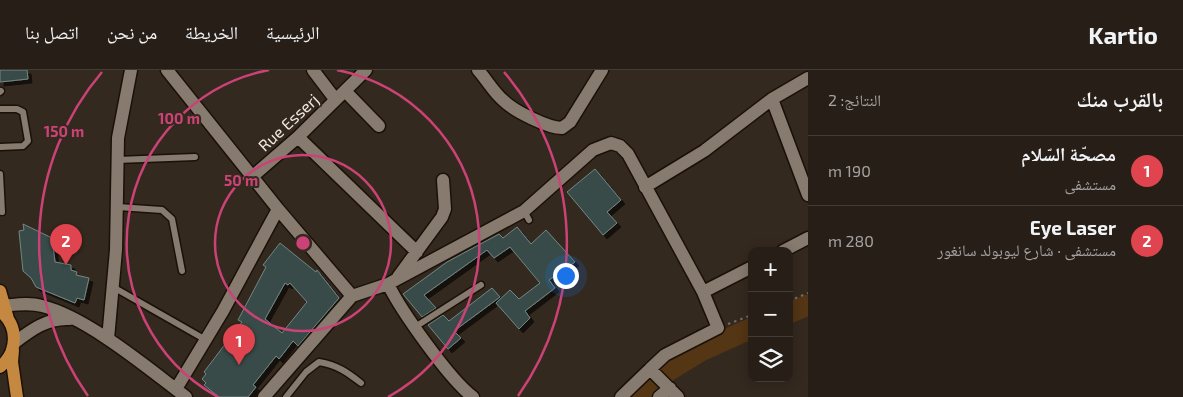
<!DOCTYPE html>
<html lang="ar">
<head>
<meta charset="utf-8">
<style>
	:root { --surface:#271f17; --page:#332c24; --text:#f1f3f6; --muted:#a4a2a1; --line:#433d36; --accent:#1a73e8 }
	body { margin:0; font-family:"Exo 2","Noto Naskh Arabic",sans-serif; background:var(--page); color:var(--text); direction:rtl }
	.controls { position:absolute; right:15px; bottom:15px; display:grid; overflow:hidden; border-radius:10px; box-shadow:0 2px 12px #0003 }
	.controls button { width:45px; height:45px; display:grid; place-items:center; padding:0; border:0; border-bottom:1px solid var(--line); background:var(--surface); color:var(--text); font:25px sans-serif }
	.you { position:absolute; left:565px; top:205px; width:18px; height:18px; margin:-12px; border:4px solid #fff; border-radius:50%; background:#1a73e8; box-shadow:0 0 0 8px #1a73e833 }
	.badge { display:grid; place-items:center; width:32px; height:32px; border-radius:50%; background:var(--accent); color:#fff; font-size:16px; font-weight:700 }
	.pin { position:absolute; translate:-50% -41px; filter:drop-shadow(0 1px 2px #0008) }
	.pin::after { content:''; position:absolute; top:26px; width:18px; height:15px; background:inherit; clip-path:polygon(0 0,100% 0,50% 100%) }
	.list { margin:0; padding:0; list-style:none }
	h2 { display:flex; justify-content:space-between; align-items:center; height:65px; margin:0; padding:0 20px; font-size:21px }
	h2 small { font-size:16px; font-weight:400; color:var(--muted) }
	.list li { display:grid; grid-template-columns:32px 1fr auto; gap:15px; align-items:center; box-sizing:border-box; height:70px; padding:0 20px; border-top:1px solid var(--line) }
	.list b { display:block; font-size:19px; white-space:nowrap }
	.list p { margin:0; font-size:16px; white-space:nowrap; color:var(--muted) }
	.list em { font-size:16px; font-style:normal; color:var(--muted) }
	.icon { flex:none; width:28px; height:28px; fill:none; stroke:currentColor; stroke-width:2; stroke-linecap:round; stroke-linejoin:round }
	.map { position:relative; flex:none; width:808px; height:327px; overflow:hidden; direction:ltr }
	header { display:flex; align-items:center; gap:30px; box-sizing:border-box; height:70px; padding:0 25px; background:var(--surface); border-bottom:1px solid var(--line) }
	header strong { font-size:24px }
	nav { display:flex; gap:28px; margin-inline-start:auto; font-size:18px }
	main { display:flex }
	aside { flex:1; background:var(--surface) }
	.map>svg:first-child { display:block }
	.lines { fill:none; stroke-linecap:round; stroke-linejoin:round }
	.river { stroke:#543514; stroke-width:21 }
	.building { fill:#384b49; stroke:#728784; fill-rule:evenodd; filter:url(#shadow) }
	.lane-casing { stroke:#1b1108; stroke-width:9 }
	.street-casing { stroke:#1b1108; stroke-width:15 }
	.primary-casing { stroke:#1b1108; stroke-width:15 }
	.path { stroke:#756c63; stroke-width:2; stroke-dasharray:2.5 4; stroke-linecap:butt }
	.lane { stroke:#877a6e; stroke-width:6 }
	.street { stroke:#877a6e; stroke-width:12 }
	.primary { stroke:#c48840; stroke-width:12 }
	.ring { fill:none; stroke:#cb4276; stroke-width:2.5 }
	.labels { text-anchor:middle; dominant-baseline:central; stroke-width:4; stroke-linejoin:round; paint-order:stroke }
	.street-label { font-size:16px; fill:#f0e8e2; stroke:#34291f }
	.centre { fill:#cb4276; stroke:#34291f; stroke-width:2.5 }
	.ring-label { font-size:15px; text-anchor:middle; font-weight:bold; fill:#cb4276; stroke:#34291f; stroke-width:4; stroke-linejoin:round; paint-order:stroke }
</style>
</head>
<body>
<header>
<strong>Kartio</strong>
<nav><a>الرئيسية</a><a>الخريطة</a><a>من نحن</a><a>اتصل بنا</a></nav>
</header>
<main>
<aside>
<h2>بالقرب منك<small>النتائج: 2</small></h2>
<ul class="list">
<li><span class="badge" style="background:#e0444e">1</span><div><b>مصحّة السّلام</b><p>مستشفى</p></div><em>190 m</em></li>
<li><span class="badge" style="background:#e0444e">2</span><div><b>Eye Laser</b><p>مستشفى · شارع ليوبولد سانغور</p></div><em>280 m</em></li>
</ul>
</aside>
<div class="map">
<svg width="808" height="327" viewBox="0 0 808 327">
	<defs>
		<filter id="shadow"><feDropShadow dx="4" dy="4" stdDeviation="0" flood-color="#0009"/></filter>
	</defs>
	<rect width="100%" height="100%" fill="#34291f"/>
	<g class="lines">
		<!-- river -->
		<path class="river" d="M789 243 808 235
			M641 327 668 301 701 281 752 258"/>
	</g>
	<!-- building -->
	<path class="building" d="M0 0H27L28 9 0 12Z
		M595 99 621 130 607 142 617 153 603 165 567 122Z
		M23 154 52 168 55 192 71 195V200L77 202 76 205 89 208 84 230 77 228 75 233 36 217 31 208 23 201 19 161 24 160Z
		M517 157 531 174 546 160 575 192 549 210 555 218 525 241 530 248 519 259 496 233 510 220 519 229 540 213 510 177 494 188 487 180 424 225 436 238 422 247 403 224 447 192 499 164 503 168Z
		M280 173 316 202 317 200 339 228 298 276 293 271 279 289 276 286 253 315 256 317 248 327H219L204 315 206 313 202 309 206 304 204 302 242 252 238 250 266 197 263 195ZM285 213 288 215 290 213 307 232 282 263 265 249Z
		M492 218 500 227 454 261 461 268 448 279 428 255 443 245 449 251Z"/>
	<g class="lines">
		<defs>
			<path id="lane" d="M0 22 1 21
				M0 39H17L23 42 28 71 23 76 0 77
				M117 90 195 87
				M0 104 2 142
				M118 137 162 140 172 149 182 201
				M524 141 529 150
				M113 217 206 270
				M415 257 481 215
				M286 327 306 302 319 292C337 295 347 302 361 313"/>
			<path id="street" d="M167 0 278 139 352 226
				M313 0 335 29
				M478 0C487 10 494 23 504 31 514 41 548 58 562 58L570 52 602 0
				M345 21 379 56
				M772 29 808 125
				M298 67 417 182
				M253 106 298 67 366 0
				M645 117 704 81 772 29 808 8
				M783 181 808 168
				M398 207 442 147 445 139 443 110
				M388 214C401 241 450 310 473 327
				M703 222 752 197
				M0 236C14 235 29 232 42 236 87 247 149 299 186 327
				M108 269 116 180 118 68 131 0
				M14 273C31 260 47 248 69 249
				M176 319 223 241 278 139
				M264 327 352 226 388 214 524 141 593 80 611 73 620 76 628 84 703 222 718 258 665 285 650 299
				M621 327 650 299 678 327
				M659 327 670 318"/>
			<path id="primary" d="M0 221 8 249
				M0 241C19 256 18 282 0 297
				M13 280 12 292 17 327"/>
		</defs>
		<!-- lane casing -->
		<use href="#lane" class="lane-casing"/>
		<!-- street casing -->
		<use href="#street" class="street-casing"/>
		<!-- primary casing -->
		<use href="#primary" class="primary-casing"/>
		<!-- path -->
		<path class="path" d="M789 231 808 223
			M728 254 752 245"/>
		<!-- lane -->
		<use href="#lane" class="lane"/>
		<!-- street -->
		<use href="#street" class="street"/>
		<!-- primary -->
		<use href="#primary" class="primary"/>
	</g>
	<!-- distance rings -->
	<g class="ring">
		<circle cx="303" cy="173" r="88"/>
		<path d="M218 327A176 176 0 0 1 269 0M337 0A176 176 0 0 1 388 327"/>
		<path d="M88 326A264 264 0 0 1 102 2M504 2A264 264 0 0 1 518 326"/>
	</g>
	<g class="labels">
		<!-- street labels -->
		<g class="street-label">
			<text transform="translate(288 52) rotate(-43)">Rue Esserj</text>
		</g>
	</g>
	<circle cx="303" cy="173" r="8" class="centre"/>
	<g class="ring-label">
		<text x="179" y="54">100 m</text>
		<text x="64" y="67">150 m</text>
		<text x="241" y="116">50 m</text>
	</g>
</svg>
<div class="controls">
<button>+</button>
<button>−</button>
<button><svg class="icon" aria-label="layers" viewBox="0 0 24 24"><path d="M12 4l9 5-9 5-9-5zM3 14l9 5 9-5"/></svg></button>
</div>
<div class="you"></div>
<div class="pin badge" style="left:239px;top:295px;background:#e0444e">1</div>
<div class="pin badge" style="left:66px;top:195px;background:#e0444e">2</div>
</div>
</main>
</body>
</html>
